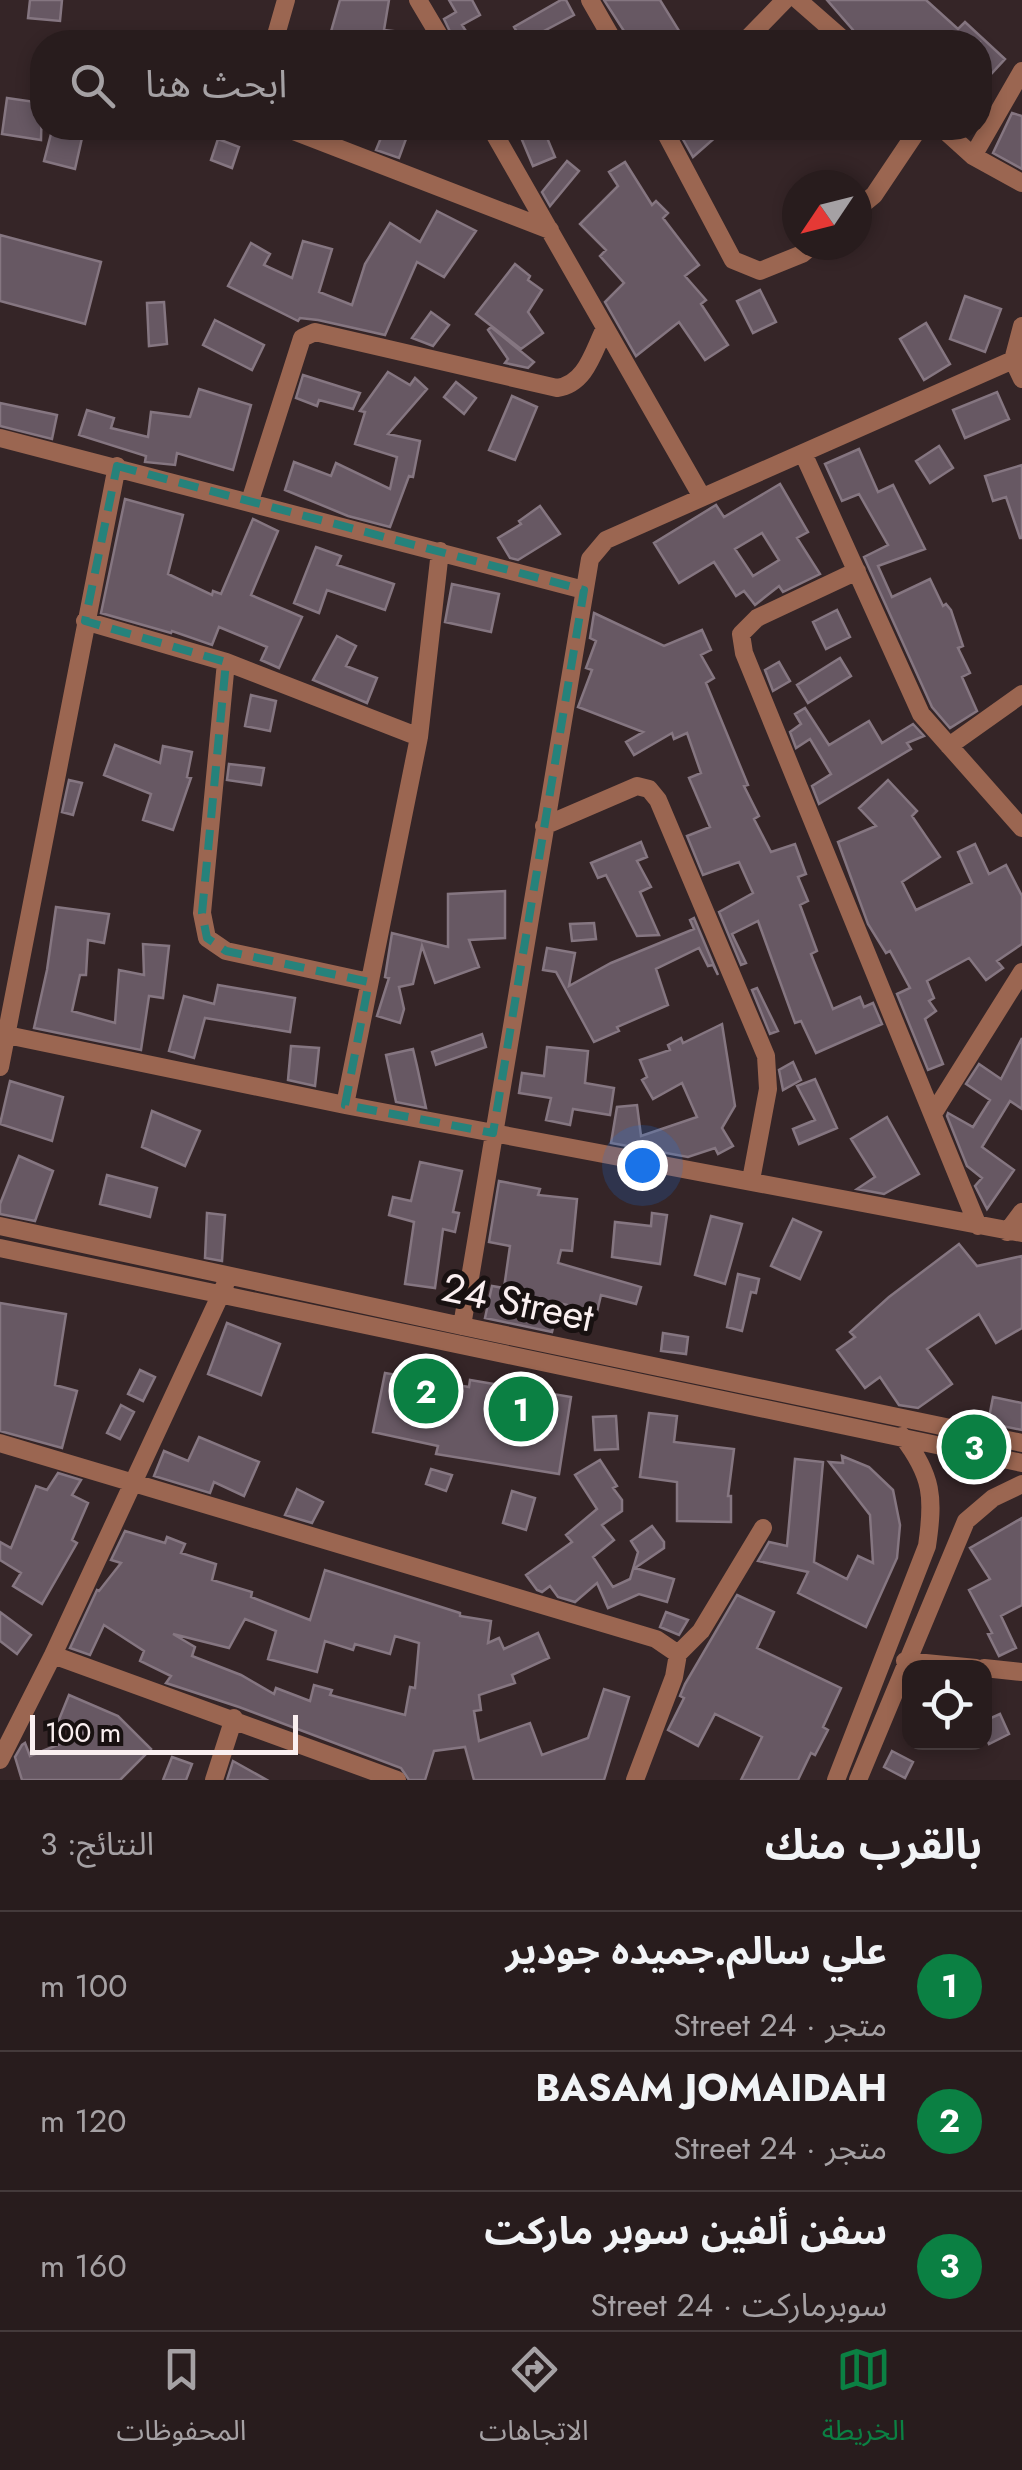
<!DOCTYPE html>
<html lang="ar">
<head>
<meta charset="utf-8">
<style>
	:root { --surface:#281c1d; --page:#34292a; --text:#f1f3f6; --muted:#a5a1a4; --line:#443a3b; --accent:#0b8043 }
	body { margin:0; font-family:Jost,"Noto Sans Arabic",sans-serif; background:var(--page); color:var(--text); direction:rtl }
	.controls { position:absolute; right:30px; bottom:30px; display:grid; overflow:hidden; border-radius:20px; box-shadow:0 5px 15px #0003 }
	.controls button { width:90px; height:90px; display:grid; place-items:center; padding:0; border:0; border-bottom:2px solid var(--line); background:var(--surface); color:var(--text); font:50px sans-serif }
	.compass { position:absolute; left:782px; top:170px; width:90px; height:90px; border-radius:50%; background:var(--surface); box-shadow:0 5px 15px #0003; rotate:235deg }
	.scale { position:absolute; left:30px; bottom:25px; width:268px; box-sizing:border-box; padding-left:10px; border:5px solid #faeff0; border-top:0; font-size:28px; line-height:35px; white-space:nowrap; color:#faeff0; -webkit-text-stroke:8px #181111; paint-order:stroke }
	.you { position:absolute; left:642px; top:1165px; width:35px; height:35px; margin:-25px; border:8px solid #fff; border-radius:50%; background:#1a73e8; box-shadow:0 0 0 15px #1a73e833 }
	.badge { display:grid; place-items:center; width:65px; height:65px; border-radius:50%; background:var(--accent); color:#fff; font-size:32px; font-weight:700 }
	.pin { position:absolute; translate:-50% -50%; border:5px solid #fff; box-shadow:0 2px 10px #0006 }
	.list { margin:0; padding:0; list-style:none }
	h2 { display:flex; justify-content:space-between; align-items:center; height:130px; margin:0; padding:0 40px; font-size:42px }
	h2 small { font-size:32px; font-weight:400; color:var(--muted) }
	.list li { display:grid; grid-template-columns:65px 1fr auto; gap:30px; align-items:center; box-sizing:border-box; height:140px; padding:0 40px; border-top:2px solid var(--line) }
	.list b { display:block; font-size:38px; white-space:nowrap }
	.list p { margin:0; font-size:32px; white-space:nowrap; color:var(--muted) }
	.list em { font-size:32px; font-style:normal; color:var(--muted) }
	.icon { flex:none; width:55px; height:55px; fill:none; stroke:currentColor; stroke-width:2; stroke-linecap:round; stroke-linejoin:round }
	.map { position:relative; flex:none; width:1022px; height:1780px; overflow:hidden; direction:ltr }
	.search { position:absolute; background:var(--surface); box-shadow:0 5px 15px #0003; left:30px; right:30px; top:30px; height:110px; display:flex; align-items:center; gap:25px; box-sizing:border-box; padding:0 35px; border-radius:40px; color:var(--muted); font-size:38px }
	.sheet { height:550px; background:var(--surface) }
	nav { display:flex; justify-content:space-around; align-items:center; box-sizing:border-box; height:140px; border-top:2px solid var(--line); background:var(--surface); font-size:28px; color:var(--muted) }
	nav a { display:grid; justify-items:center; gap:5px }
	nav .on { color:var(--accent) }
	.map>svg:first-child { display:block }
	.building { fill:#675863; stroke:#857681; stroke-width:2.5; fill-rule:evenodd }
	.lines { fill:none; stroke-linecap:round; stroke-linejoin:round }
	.minor { stroke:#9b6651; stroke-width:18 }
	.marked { fill:none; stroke:#26827b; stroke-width:8; stroke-dasharray:20 12; stroke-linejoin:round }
	.labels { text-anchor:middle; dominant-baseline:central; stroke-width:10; stroke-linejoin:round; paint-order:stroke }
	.street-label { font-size:40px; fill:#faeff0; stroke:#181111 }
</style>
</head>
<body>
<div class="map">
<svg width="1022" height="1780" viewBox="0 0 1022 1780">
	<rect width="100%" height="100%" fill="#352527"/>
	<!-- building -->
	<path class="building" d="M30 0H62L60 21 28 18Z
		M340 0H389L384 30 411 33 410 42H328Z
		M449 0H472L480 15 462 25 473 42H455L444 19 456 12Z
		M561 0H566L574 15 523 42 514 27Z
		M604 0H660L681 34 667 42H631Z
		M827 0H926L958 29 965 22 1005 59 980 86V42H858L853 30Z
		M7 98 42 103 41 140 2 134Z
		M1012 113 1022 116V169L993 153Z
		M385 128H410L399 158 376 150Z
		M517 128H543L555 157 533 166Z
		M687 128H726L693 157 680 134Z
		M52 130 82 138 75 169 44 161Z
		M218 139 239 147 232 168 211 160Z
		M567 161 579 171 550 206 542 192Z
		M625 162 652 205 656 201 668 213 663 218 699 265 685 276 706 300 701 304 728 345 705 360 679 322 636 356 605 302 624 283 600 256 606 250 580 224 618 186 609 172Z
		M437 211 476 231 444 277 417 262 385 335 318 320 300 318 298 321 228 286 251 243 270 254 264 265 292 278 303 241 332 249 319 292 352 305 365 264 390 223 420 242Z
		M0 235 101 262 85 324 0 301Z
		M515 264 530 276 528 280 542 290 528 312 543 333 521 349 476 314Z
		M760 290 776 322 753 333 737 301Z
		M965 296 1001 309 985 352 950 339Z
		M164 302 167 344 149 346 147 303Z
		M431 312 449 325 433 346 412 338Z
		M215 320 264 345 252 370 203 345Z
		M926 323 950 364 924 380 900 339Z
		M491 327 534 362 528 368 505 363 508 359 488 330Z
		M388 372 410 385 415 378 427 389 388 434 420 441 413 477 409 476 390 527 348 516 285 490 294 462 331 476 336 463 390 489 397 457 355 444 365 412 360 411Z
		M303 375 360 393 353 409 319 400 317 406 296 398Z
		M456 382 476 398 464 414 444 397Z
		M199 389 251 405 233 470 177 453 175 465 145 462 146 456 79 435 87 410 114 418 111 428 148 437 151 412 190 417Z
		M997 392 1009 419 965 438 953 410Z
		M512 396 537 407 515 460 489 450Z
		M0 403 57 415 52 439 0 426Z
		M939 446 953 468 930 483 916 461Z
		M859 449 878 492 893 485 925 549 878 566 892 597 930 579 943 606 946 604 951 610 963 646 958 648 970 673 962 677 977 711 950 728 932 707 864 557 888 545 859 494 842 501 825 464Z
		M1022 465V538H1020L1006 497 993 501 985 476Z
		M780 484 808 532 797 538 820 574 783 592 779 586 755 605 744 591 736 596 714 562 679 583 654 543 716 505 724 517ZM762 533 779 560 753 576 735 549Z
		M125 499 183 515 168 574 212 595 213 591 221 594 253 519 278 531 251 595 302 617 279 668 261 660 267 647 219 627 212 645 172 631 171 633 101 613Z
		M540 506 560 534 518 560 510 558 498 538 521 524 519 521Z
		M316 547 341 556 337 565 394 584 385 610 327 590 319 613 294 603Z
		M452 584 499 594 491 632 445 622Z
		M837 610 850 637 826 649 813 622Z
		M594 613 664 646 702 630 711 650 701 655 714 678 706 683 748 785 744 786 759 816 754 819 771 852 795 844 806 874 798 877 808 901 800 905 817 951 811 954 833 1009 860 997 864 1007 873 1003 882 1024 816 1053 801 1021 795 1023 758 921 732 934 746 963 741 965 719 912 753 893 739 862 703 875 687 836 710 827 689 778 701 773 687 733 674 739 672 733 634 755 626 742 643 732 578 707 592 670 586 668 596 641 590 638Z
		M337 636 356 646 346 666 377 678 367 703 313 680Z
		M840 658 851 676 808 703 797 685Z
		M779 662 790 681 773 691 765 670Z
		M251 695 276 701 270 731 245 726Z
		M805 708 829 745 869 721 882 743 913 724 924 736 907 743 911 749 819 804 812 786 831 774 810 739 796 748 790 732 801 724 795 714Z
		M115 745 160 763 163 746 192 752 187 777 191 778 173 830 143 820 151 794 104 775Z
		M229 764 264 768 261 785 227 780Z
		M69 780 82 783 73 815 62 812Z
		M888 780 917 811 912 816 940 857 902 882 916 910 972 883 958 852 975 844 989 874 1006 865 1022 896V944L997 961 1003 968 986 980 969 958 927 981 934 998 929 1001 936 1011 925 1019 943 1064 928 1070 897 994 910 988 890 951 886 953 868 924 838 842 876 826 859 808Z
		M641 842 647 857 637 861 651 887 640 892 659 935 637 936 606 875 598 878 591 863Z
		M505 891V938L469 940 479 967 435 983 422 946 413 984 399 987 404 1009 400 1023 377 1016 389 978 385 977 392 933 448 947V894Z
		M56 907 109 914 104 943 88 940 86 975H80L72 1011 115 1023 119 970 144 975 143 944 169 946 163 998 149 996 141 1050 34 1028 47 970Z
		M694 918 718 975 713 965 708 966 699 948 656 969 668 1005 617 1027 619 1031 594 1042 556 972 543 970 547 948 575 953 569 986 611 963 694 929 690 920Z
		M594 923 596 939 572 941 570 924Z
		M218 985 295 998 290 1032 205 1018 194 1058 169 1051 184 996 214 1004Z
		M757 988 778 1031 770 1034 752 990Z
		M722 1024 735 1106 722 1128 733 1146 718 1154 715 1148 688 1157 611 1143 617 1107 637 1105 641 1136 697 1117 682 1083 653 1099 642 1080 647 1077 640 1060 670 1050 668 1045 681 1038 683 1043Z
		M482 1034 486 1047 436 1065 432 1052Z
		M1022 1038V1109L1010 1101 982 1147 1014 1170 987 1209 975 1186 982 1178 967 1166 947 1116 948 1113 973 1127 990 1100 966 1084 979 1064 1001 1079Z
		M291 1046 319 1048 315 1086 288 1080Z
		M547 1047 588 1051 585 1083 614 1088 610 1115 573 1109 570 1125 546 1120 551 1098 519 1093 522 1073 544 1076Z
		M413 1049 417 1066 426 1108 396 1102 386 1055Z
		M793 1062 801 1080 783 1090 779 1070Z
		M815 1079 837 1128 799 1144 793 1129 815 1120 797 1086Z
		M10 1081 63 1097 52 1141 0 1124Z
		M152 1111 200 1131 185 1166 142 1147Z
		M887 1117 919 1174 884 1194 857 1189 875 1177 851 1139Z
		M19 1156 53 1171 35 1221 0 1214V1204Z
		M420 1162 462 1171 453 1212 459 1213 455 1232 443 1229 435 1288 405 1284 414 1222 389 1215 393 1197 411 1201Z
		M107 1175 157 1188 150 1217 100 1204Z
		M499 1181 540 1189 538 1195 577 1199 572 1251 561 1250 558 1263 641 1287 636 1304 601 1295 597 1312 559 1303 552 1332 485 1318 492 1286 504 1288 510 1246 489 1242Z
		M207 1213 225 1215 222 1261 205 1258Z
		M652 1213 667 1215 660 1264 612 1257 615 1222 651 1226Z
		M711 1216 742 1224 725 1284 695 1275Z
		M793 1219 821 1232 800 1279 771 1266Z
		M959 1244 977 1266 1022 1256V1328L996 1343 979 1314 927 1349 952 1384 918 1408 899 1405 880 1377 865 1388 837 1350 855 1337 850 1332 889 1297Z
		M738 1274 759 1279 756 1293 751 1292 742 1331 727 1327Z
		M0 1303 66 1314 55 1385 77 1391 62 1448 0 1431Z
		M227 1323 280 1344 261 1395 208 1374Z
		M663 1333 688 1337 686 1354 661 1351Z
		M140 1370 155 1377 143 1401 128 1394Z
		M385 1373 469 1387 470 1380 571 1397 559 1474 436 1454 438 1446 373 1432Z
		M993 1397 1022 1403V1430L988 1423Z
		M121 1405 134 1412 120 1439 107 1433Z
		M649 1413 677 1416 674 1442 734 1449 728 1496H731V1522L677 1521V1482L640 1477Z
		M616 1416 618 1449 595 1450 593 1417Z
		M199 1437 259 1462 244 1496 214 1482 210 1493 154 1476 164 1451 188 1461Z
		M842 1456 869 1467 893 1490 900 1525 897 1558 866 1627 798 1593 808 1572 758 1561 769 1542 787 1546 795 1459 823 1462 814 1562 847 1579 858 1556 873 1563 870 1515 829 1462 843 1463Z
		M600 1460 617 1486 613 1488 622 1500V1511L602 1525 614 1540 593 1557 613 1587 630 1579 638 1552 631 1541 652 1526 664 1542V1548L635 1568 674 1579 667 1602 639 1594 608 1608 597 1583 575 1602 558 1597 550 1586 542 1592 537 1590 526 1575 572 1542 566 1535 597 1509 575 1475Z
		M431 1469 452 1475 446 1491 426 1484Z
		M58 1473 81 1480 72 1495 88 1503 72 1540 77 1543 42 1604 13 1586 21 1573 0 1560V1542L11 1548 36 1486 47 1490Z
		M297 1489 323 1502 312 1523 285 1515Z
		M512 1491 535 1498 526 1530 503 1523Z
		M1022 1518V1605L1001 1616 1016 1648 999 1656 988 1634 992 1633 969 1590 990 1579 970 1548Z
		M125 1531 165 1543 167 1537 185 1544 181 1553 216 1564 212 1580 252 1592 251 1597 310 1620 325 1570 460 1613V1616L491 1621 488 1643 499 1638 504 1649 538 1633 549 1658 512 1675 515 1683 479 1695 481 1710 474 1711 479 1741 530 1723 542 1755 588 1738 604 1689 629 1697 604 1780H474L465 1747 434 1751 425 1780H409L401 1768 239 1707 166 1683 171 1676 140 1661 144 1651 104 1625 90 1655 70 1648 97 1590 99 1591 121 1563 111 1560ZM245 1619 276 1631 268 1659 317 1672 325 1641 353 1650 355 1644 390 1654 395 1636 419 1643 415 1688 410 1687 405 1715 330 1695 332 1690 314 1685 310 1701 276 1688 274 1694 241 1675 192 1656 195 1647 173 1634 229 1648Z
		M737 1595 774 1612 757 1648 841 1688 823 1727 828 1730 815 1755 811 1753 798 1780H741L762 1737 715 1714 698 1746 668 1730 684 1698 680 1696 685 1684Z
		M0 1612 31 1635 17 1654 0 1641Z
		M666 1612 688 1620 679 1635 660 1627Z
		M69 1695 118 1716 151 1749 120 1780H22L15 1757 22 1745 25 1743 30 1756 85 1734 58 1722Z
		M1000 1714 1009 1734 989 1744 984 1733V1721Z
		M892 1751 913 1762 905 1778 884 1767Z
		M172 1757 192 1764 186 1780H163Z
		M233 1761 267 1780H227Z"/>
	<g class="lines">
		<!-- minor -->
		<path class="minor" d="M418 0 443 42
			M590 0 614 42
			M798 0 846 42
			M274 42 286 0
			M744 42 785 0
			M286 128 550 230
			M491 128 702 497
			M663 128 733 260 760 271 802 254 813 245
			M942 128 973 156 1022 183
			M973 156 1022 71
			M857 209 874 195 919 128
			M1022 326 1013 360 1022 379
			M0 438 584 590
			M803 453 921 714 1022 828
			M250 501 302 338 315 332 557 388C586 384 593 352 605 328
			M857 571 757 618 741 634 744 653 978 1226
			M85 621 226 662 419 737
			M226 662 202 913 207 938 226 951 369 982
			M949 746 1022 694
			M544 826 637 786 649 789 658 800 766 1056 768 1089 751 1180
			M7 1035 345 1105 1022 1233
			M0 1067 117 466
			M345 1105 419 737 440 551
			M933 1114 1022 972
			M0 1226 462 1326 1022 1443
			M1007 1232 1022 1212
			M0 1248 1022 1463
			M462 1326 590 559 606 540 1013 360
			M0 1443 656 1639 678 1654
			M53 1655 397 1780
			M905 1661 976 1668
			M984 1668 1022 1672
			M0 1760 53 1655 225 1285
			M214 1780 234 1718
			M635 1780 674 1677 678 1654 701 1631 763 1528
			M836 1780 927 1546C934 1498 933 1476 902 1436
			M858 1780 966 1521 993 1498 1022 1484"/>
	</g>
	<!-- marked area -->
	<path class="marked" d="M117 466 584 590 493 1133 345 1105 369 982 226 951 207 938 202 913 226 662 85 621Z"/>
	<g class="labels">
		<!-- street labels -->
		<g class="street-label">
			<text transform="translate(518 1302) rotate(12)">24 Street</text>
		</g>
	</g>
</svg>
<div class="controls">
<button><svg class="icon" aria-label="locate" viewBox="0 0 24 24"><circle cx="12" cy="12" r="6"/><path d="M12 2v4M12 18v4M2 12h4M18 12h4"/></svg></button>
</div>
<svg class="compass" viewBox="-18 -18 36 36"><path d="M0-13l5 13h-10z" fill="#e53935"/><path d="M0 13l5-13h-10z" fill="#a5a1a4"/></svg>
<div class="scale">100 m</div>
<div class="you"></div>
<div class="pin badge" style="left:521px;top:1409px">1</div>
<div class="pin badge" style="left:426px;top:1391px">2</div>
<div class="pin badge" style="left:974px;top:1447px">3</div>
<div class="search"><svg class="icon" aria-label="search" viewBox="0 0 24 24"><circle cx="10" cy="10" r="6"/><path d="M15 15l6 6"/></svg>ابحث هنا</div>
</div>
<section class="sheet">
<h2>بالقرب منك<small>النتائج: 3</small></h2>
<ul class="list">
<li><span class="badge">1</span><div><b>علي سالم.جميده جودير</b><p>متجر · 24 Street</p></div><em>100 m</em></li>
<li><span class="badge">2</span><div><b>BASAM JOMAIDAH</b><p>متجر · 24 Street</p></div><em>120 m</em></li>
<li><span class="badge">3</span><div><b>سفن ألفين سوبر ماركت</b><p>سوبرماركت · 24 Street</p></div><em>160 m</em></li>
</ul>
</section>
<nav>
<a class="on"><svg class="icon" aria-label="map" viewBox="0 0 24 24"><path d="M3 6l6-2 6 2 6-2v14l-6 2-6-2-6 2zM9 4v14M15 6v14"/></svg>الخريطة</a>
<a><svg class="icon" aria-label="directions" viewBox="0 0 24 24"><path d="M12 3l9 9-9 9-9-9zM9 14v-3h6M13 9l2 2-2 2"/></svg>الاتجاهات</a>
<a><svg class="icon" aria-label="saved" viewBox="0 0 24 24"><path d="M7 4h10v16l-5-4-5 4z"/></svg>المحفوظات</a>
</nav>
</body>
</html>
